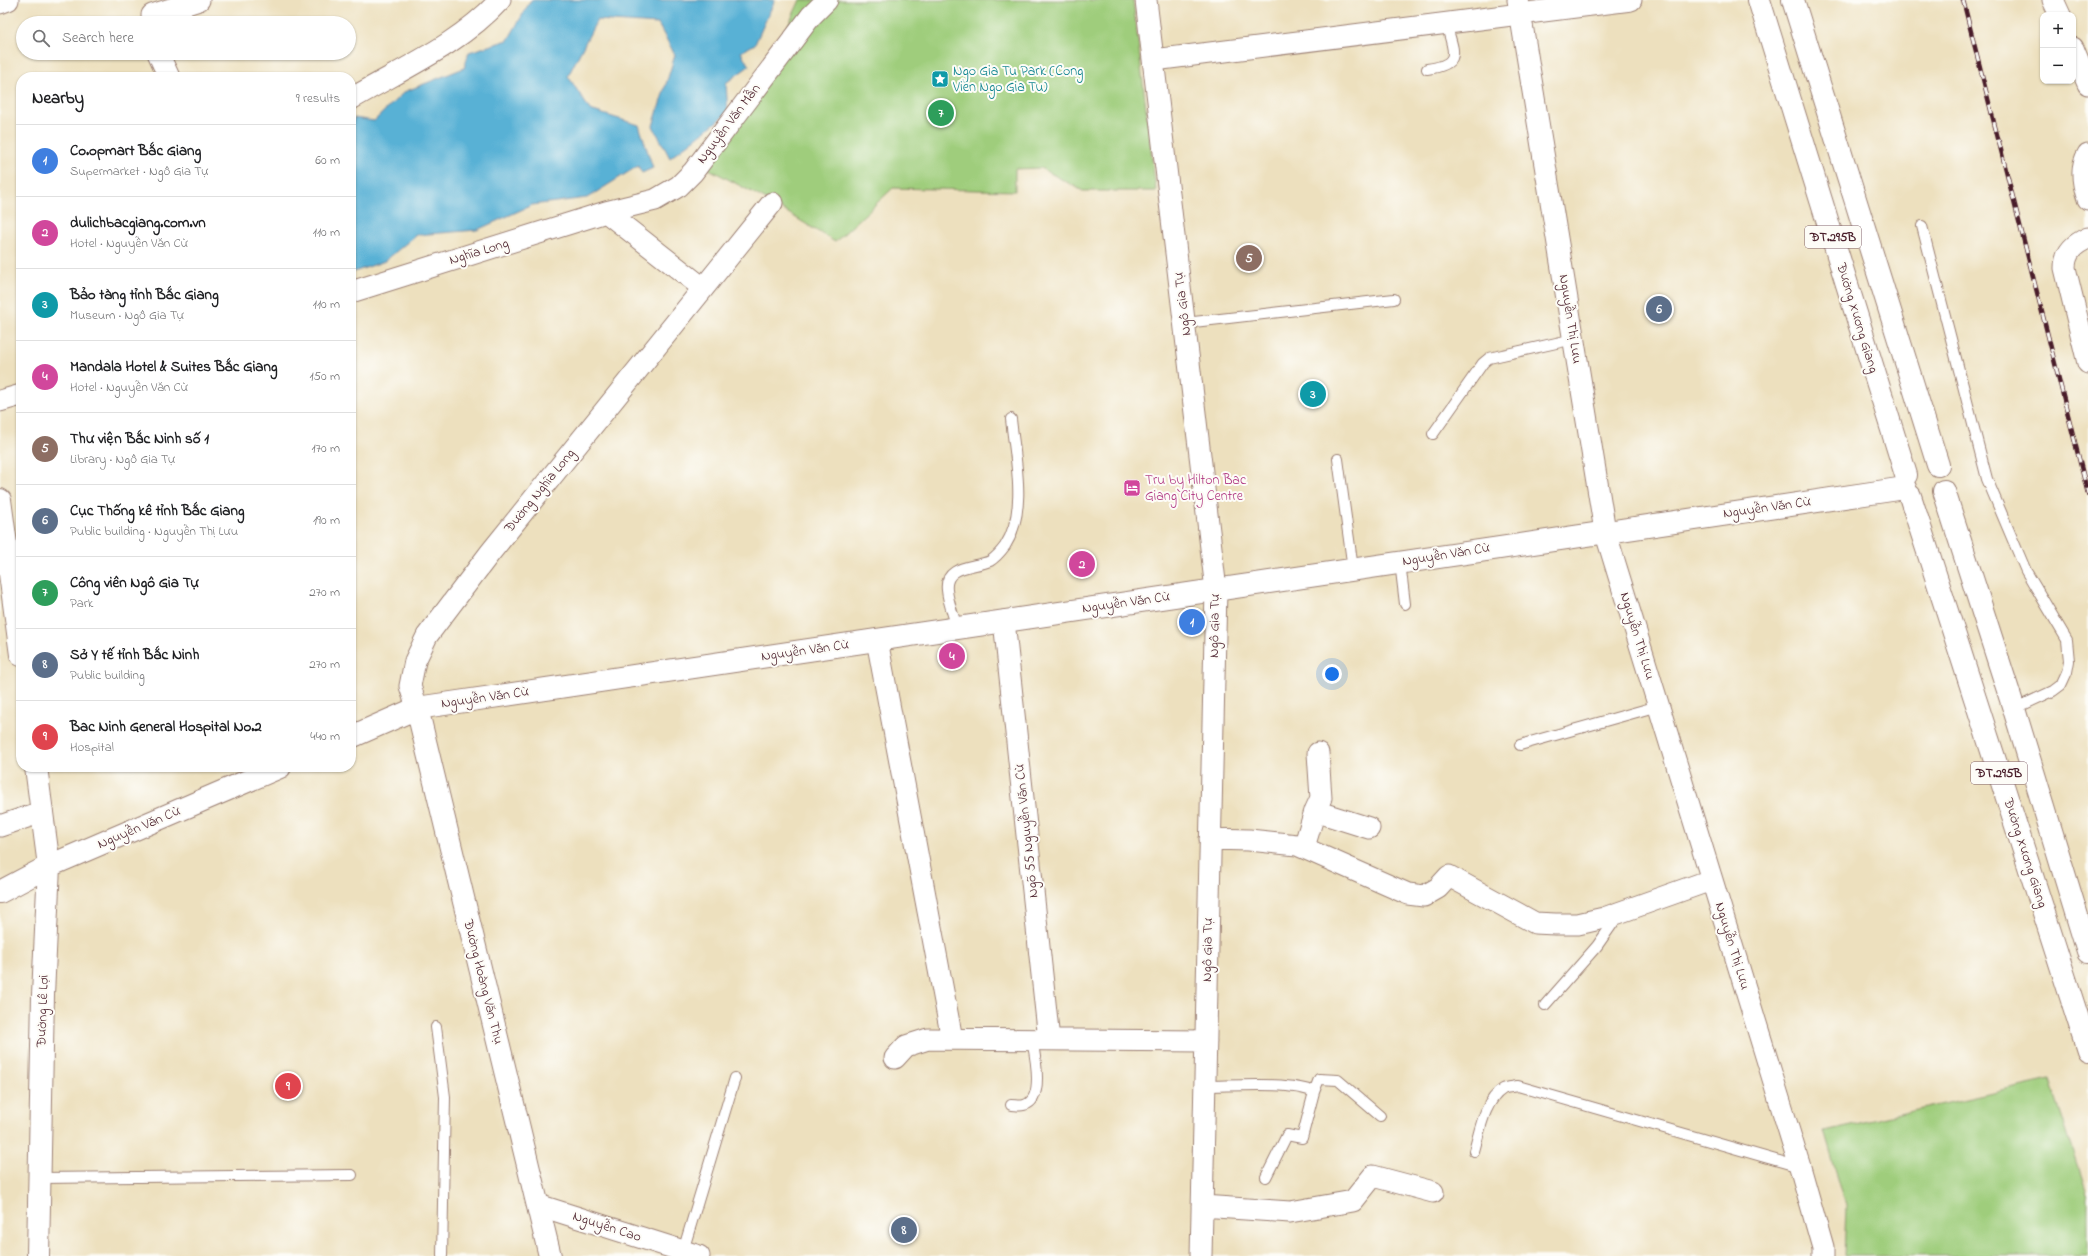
<!DOCTYPE html>
<html lang="en">
<head>
<meta charset="utf-8">
<style>
	:root { --surface:#fff; --page:#f6f6f6; --text:#202124; --muted:#757577; --line:#e0e0e0; --accent:#1f6fb2 }
	body { margin:0; font-family:"Indie Flower",sans-serif; background:var(--page); color:var(--text) }
	.controls { position:absolute; right:12px; top:12px; display:grid; overflow:hidden; border-radius:8px; box-shadow:0 1px 3px #0004 }
	.controls button { width:36px; height:36px; display:grid; place-items:center; padding:0; border:0; border-bottom:1px solid var(--line); background:var(--surface); color:var(--text); font:20px sans-serif }
	.you { position:absolute; left:1332px; top:674px; width:14px; height:14px; margin:-10px; border:3px solid #fff; border-radius:50%; background:#1a73e8; box-shadow:0 0 0 6px #1a73e833 }
	.badge { display:grid; place-items:center; width:26px; height:26px; border-radius:50%; background:var(--accent); color:#fff; font-size:13px; font-weight:700 }
	.pin { position:absolute; translate:-50% -50%; border:2px solid #fff; box-shadow:0 1px 4px #0006 }
	.list { margin:0; padding:0; list-style:none }
	h2 { display:flex; justify-content:space-between; align-items:center; height:52px; margin:0; padding:0 16px; font-size:17px }
	h2 small { font-size:13px; font-weight:400; color:var(--muted) }
	.list li { display:grid; grid-template-columns:26px 1fr auto; gap:12px; align-items:center; box-sizing:border-box; height:72px; padding:0 16px; border-top:1px solid var(--line) }
	.list b { display:block; font-size:15px; white-space:nowrap }
	.list p { margin:0; font-size:13px; white-space:nowrap; color:var(--muted) }
	.list em { font-size:13px; font-style:normal; color:var(--muted) }
	.icon { flex:none; width:22px; height:22px; fill:none; stroke:currentColor; stroke-width:2; stroke-linecap:round; stroke-linejoin:round }
	.map { position:relative; flex:none; width:2088px; height:1256px; overflow:hidden }
	.search { position:absolute; background:var(--surface); box-shadow:0 1px 3px #0004; left:16px; top:16px; width:340px; height:44px; display:flex; align-items:center; gap:10px; box-sizing:border-box; padding:0 14px; border-radius:22px; color:var(--muted); font-size:15px }
	.panel { position:absolute; background:var(--surface); box-shadow:0 1px 3px #0004; left:16px; top:72px; width:340px; height:700px; border-radius:16px }
	.map>svg:first-child { display:block }
	.green { fill:#9fcd7b; stroke:#747653 }
	.water { fill:#58b1d5; stroke:#516880 }
	.lines { fill:none; stroke-linecap:round; stroke-linejoin:round }
	.lane-casing { stroke:#9c8074; stroke-width:12 }
	.street-casing { stroke:#9c8074; stroke-width:23 }
	.secondary-casing { stroke:#9c8074; stroke-width:24 }
	.primary-casing { stroke:#9c8074; stroke-width:24 }
	.lane { stroke:#fff; stroke-width:10 }
	.street { stroke:#fff; stroke-width:21 }
	.secondary { stroke:#fff; stroke-width:22 }
	.primary { stroke:#fff; stroke-width:22 }
	.rail-casing { stroke:#4a1f2b; stroke-width:4.5 }
	.rail { stroke:#fdfcf7; stroke-width:3; stroke-dasharray:9; stroke-linecap:butt }
	.labels { text-anchor:middle; dominant-baseline:central; stroke-width:4; stroke-linejoin:round; paint-order:stroke }
	.shield { fill:#fdfcf7; stroke:#806168; stroke-width:1 }
	.shield-label { font-size:13px; font-weight:bold; fill:#4a1f2b }
	.culture-label { font-size:14px; fill:#0d838f; stroke:#fdfcf7; text-anchor:start }
	.street-label { font-size:14px; fill:#4a1f2b; stroke:#fdfcf7 }
	.hotel-label { font-size:14px; fill:#b23c85; stroke:#fdfcf7; text-anchor:start }
</style>
</head>
<body>
<div class="map">
<svg width="2088" height="1256" viewBox="0 0 2088 1256">
	<rect width="100%" height="100%" fill="#fdfcf7"/>
	<filter id="ink" filterUnits="userSpaceOnUse"><feTurbulence type="fractalNoise" baseFrequency=".025" numOctaves="2"/><feDisplacementMap in="SourceGraphic" scale="8" xChannelSelector="R" yChannelSelector="G"/><feConvolveMatrix kernelMatrix="1 2 1 2 8 2 1 2 1" color-interpolation-filters="sRGB"/></filter>
	<filter id="wash" filterUnits="userSpaceOnUse"><feTurbulence type="fractalNoise" baseFrequency=".012" numOctaves="4" result="noise"/><feDisplacementMap in="SourceGraphic" scale="16" xChannelSelector="R" yChannelSelector="G"/><feGaussianBlur stdDeviation="0.9" result="paint"/><feColorMatrix in="noise" values="0 0 0 0 0 0 0 0 0 0 0 0 0 0 0 0 0 1.4 0 .05"/><feComposite in="paint" operator="in"/></filter>
	<g filter="url(#wash)">
		<rect width="100%" height="100%" fill="#ede0be"/>
		<!-- green -->
		<path class="green" d="M800 0H1133L1156 191H1083L1041 168 1015 169V191L893 188 835 242 772 203 700 164 771 62Z
			M2050 1080 2088 1196V1256H1844L1846 1206 1824 1131Z"/>
		<!-- water -->
		<path class="water" d="M531 0H775L755 44 741 52 749 66 726 83 728 113 670 158 653 126 675 55 658 24 597 20 568 76 590 110 639 125 653 168 642 173 638 166 587 198 532 205 477 230 416 235 385 261 351 273V129L354 118 374 121 404 92 464 68 469 52 508 40Z"/>
	</g>
	<g filter="url(#ink)">
		<g class="lines">
			<defs>
				<path id="lane" d="M1427 69C1464 64 1453 51 1446 23
					M1922 226 1987 479 2026 571 2067 640 2069 661 2067 672 2061 685 2053 691 2014 709
					M1185 323 1394 299
					M1433 434 1483 363 1489 358 1574 339
					M1338 459 1353 569
					M1400 562 1405 604
					M957 628C954 616 948 603 947 590 944 565 974 568 990 561 995 558 1002 550 1005 546 1028 510 1015 459 1011 419
					M1520 745 1658 706
					M1545 1005 1597 946 1618 916
					M436 1027 445 1097 442 1256
					M1205 1086C1233 1086 1290 1081 1314 1092L1319 1079 1338 1080 1380 1116
					M1011 1105C1015 1105 1020 1106 1024 1105 1045 1100 1035 1055 1032 1040
					M1474 1151C1480 1131 1484 1101 1503 1089 1507 1087 1513 1087 1518 1086L1800 1167
					M1266 1177 1287 1135 1302 1138 1314 1092
					M39 1178 352 1175
					M683 1251 735 1078"/>
				<path id="street" d="M1146 0 1216 590 1201 1256
					M1518 0 1605 531 1800 1167 1823 1248V1256
					M2053 0 2060 15
					M0 3 8 0
					M152 15 199 0
					M2073 48 2088 84
					M158 53 169 77
					M1154 60 1631 0
					M351 99C402 69 460 44 500 0
					M2088 154C2080 167 2083 185 2088 199
					M606 212 703 288
					M2088 238C2074 244 2065 252 2065 268L2088 363
					M351 292 606 212 655 200 679 186 693 172 811 16 827 0
					M0 401 21 395
					M1004 621 1049 1040
					M877 640 952 1039
					M417 708 410 686 415 661 427 636 490 553 772 203
					M1315 811 1321 798 1318 753
					M0 826 42 812
					M1210 839 1249 840 1297 845 1408 894 1424 896 1438 888 1449 876 1535 923 1555 924H1578L1604 918 1711 880
					M1304 847 1315 811 1369 828
					M895 1058 906 1046 928 1039 1206 1041
					M538 1205 699 1256
					M1202 1206 1290 1212 1353 1201 1373 1176 1433 1192"/>
				<path id="secondary" d="M0 500 21 655
					M417 708 550 1256
					M351 737 417 708 1905 488
					M36 767 49 866 43 995 38 1256
					M0 892 49 866 280 767"/>
				<path id="primary" d="M1759 0 1906 475
					M1793 0 1938 465
					M1944 491 2014 709 2088 952
					M1910 496 2088 1050"/>
			</defs>
			<!-- lane casing -->
			<use href="#lane" class="lane-casing"/>
			<!-- street casing -->
			<use href="#street" class="street-casing"/>
			<!-- secondary casing -->
			<use href="#secondary" class="secondary-casing"/>
			<!-- primary casing -->
			<use href="#primary" class="primary-casing"/>
			<!-- lane -->
			<use href="#lane" class="lane"/>
			<!-- street -->
			<use href="#street" class="street"/>
			<!-- secondary -->
			<use href="#secondary" class="secondary"/>
			<!-- primary -->
			<use href="#primary" class="primary"/>
			<defs>
				<path id="rail" d="M1963 0 2088 494"/>
			</defs>
			<!-- rail casing -->
			<use href="#rail" class="rail-casing"/>
			<!-- rail -->
			<use href="#rail" class="rail"/>
		</g>
	</g>
	<!-- icons -->
	<defs>
		<symbol id="sight-square" viewBox="-11 -11 22 22"><rect x="-9" y="-9" width="18" height="18" rx="4" fill="#0f9aa8" stroke="#fdfcf7"/><path d="M0-6L1.8-2.2L6-1.7L2.9 1.2L3.7 5.4L0 3.3L-3.7 5.4L-2.9 1.2L-6-1.7L-1.8-2.2Z" fill="#fff"/></symbol>
		<symbol id="hotel-square" viewBox="-11 -11 22 22"><rect x="-9" y="-9" width="18" height="18" rx="4" fill="#d1479c" stroke="#fdfcf7"/><path d="M-6-4.5h1.5V1H6V5H4.5V3h-9V5H-6ZM-4 0a1.8 1.8 0 1 1 3.6 0ZM.5 0V-2.5h3Q6-2.5 6 0Z" fill="#fff"/></symbol>
	</defs>
	<g fill-rule="evenodd">
		<use href="#sight-square" x="930" y="69" width="20" height="20"/>
		<use href="#hotel-square" x="1122" y="478" width="20" height="20"/>
	</g>
	<g class="labels">
		<!-- shield labels -->
		<g class="shield">
			<rect x="1805" y="226" width="56" height="22" rx="3"/>
			<rect x="1971" y="762" width="56" height="22" rx="3"/>
		</g>
		<g class="shield-label">
			<text x="1833" y="237">ĐT.295B</text>
			<text x="1999" y="773">ĐT.295B</text>
		</g>
		<!-- culture labels -->
		<g class="culture-label">
			<text x="953" y="71">Ngo Gia Tu Park (Cong<tspan x="953" dy="16">Vien Ngo Gia Tu)</tspan></text>
		</g>
		<!-- street labels -->
		<g class="street-label">
			<text transform="translate(729 124) rotate(-53)">Nguyễn Văn Mẫn</text>
			<text transform="translate(479 252) rotate(-17)">Nghĩa Long</text>
			<text transform="translate(1183 304) rotate(-97)">Ngô Gia Tự</text>
			<text transform="translate(1857 318) rotate(73)">Đường Xương Giang</text>
			<text transform="translate(1570 319) rotate(81)">Nguyễn Thị Lưu</text>
			<text transform="translate(540 491) rotate(-51)">Đường Nghĩa Long</text>
			<text transform="translate(1767 508) rotate(-8)">Nguyễn Văn Cừ</text>
			<text transform="translate(1446 555) rotate(-9)">Nguyễn Văn Cừ</text>
			<text transform="translate(1126 603) rotate(-8)">Nguyễn Văn Cừ</text>
			<text transform="translate(1215 626) rotate(-89)">Ngô Gia Tự</text>
			<text transform="translate(1637 636) rotate(73)">Nguyễn Thị Lưu</text>
			<text transform="translate(805 651) rotate(-8)">Nguyễn Văn Cừ</text>
			<text transform="translate(485 698) rotate(-8)">Nguyễn Văn Cừ</text>
			<text transform="translate(139 828) rotate(-23)">Nguyễn Văn Cừ</text>
			<text transform="translate(1027 831) rotate(-96)">Ngõ 55 Nguyễn Văn Cừ</text>
			<text transform="translate(2025 853) rotate(72)">Đường Xương Giang</text>
			<text transform="translate(1732 946) rotate(73)">Nguyễn Thị Lưu</text>
			<text transform="translate(1208 950) rotate(-89)">Ngô Gia Tự</text>
			<text transform="translate(483 982) rotate(76)">Đường Hoàng Văn Thụ</text>
			<text transform="translate(43 1011) rotate(-88)">Đường Lê Lợi</text>
			<text transform="translate(607 1227) rotate(18)">Nguyễn Cao</text>
		</g>
		<!-- hotel labels -->
		<g class="hotel-label">
			<text x="1145" y="480">Tru by Hilton Bac<tspan x="1145" dy="16">Giang City Centre</tspan></text>
		</g>
	</g>
</svg>
<div class="controls">
<button>+</button>
<button>−</button>
</div>
<div class="you"></div>
<div class="pin badge" style="left:1192px;top:622px;background:#3f7fe0">1</div>
<div class="pin badge" style="left:1082px;top:564px;background:#d1479c">2</div>
<div class="pin badge" style="left:1313px;top:394px;background:#0f9aa8">3</div>
<div class="pin badge" style="left:952px;top:656px;background:#d1479c">4</div>
<div class="pin badge" style="left:1249px;top:258px;background:#8d6e63">5</div>
<div class="pin badge" style="left:1659px;top:309px;background:#5c6f8a">6</div>
<div class="pin badge" style="left:941px;top:113px;background:#2e9e5b">7</div>
<div class="pin badge" style="left:904px;top:1230px;background:#5c6f8a">8</div>
<div class="pin badge" style="left:288px;top:1086px;background:#e0444e">9</div>
<div class="search"><svg class="icon" aria-label="search" viewBox="0 0 24 24"><circle cx="10" cy="10" r="6"/><path d="M15 15l6 6"/></svg>Search here</div>
<section class="panel">
<h2>Nearby<small>9 results</small></h2>
<ul class="list">
<li><span class="badge" style="background:#3f7fe0">1</span><div><b>Co.opmart Bắc Giang</b><p>Supermarket · Ngô Gia Tự</p></div><em>60 m</em></li>
<li><span class="badge" style="background:#d1479c">2</span><div><b>dulichbacgiang.com.vn</b><p>Hotel · Nguyễn Văn Cừ</p></div><em>110 m</em></li>
<li><span class="badge" style="background:#0f9aa8">3</span><div><b>Bảo tàng tỉnh Bắc Giang</b><p>Museum · Ngô Gia Tự</p></div><em>110 m</em></li>
<li><span class="badge" style="background:#d1479c">4</span><div><b>Mandala Hotel &amp; Suites Bắc Giang</b><p>Hotel · Nguyễn Văn Cừ</p></div><em>150 m</em></li>
<li><span class="badge" style="background:#8d6e63">5</span><div><b>Thư viện Bắc Ninh số 1</b><p>Library · Ngô Gia Tự</p></div><em>170 m</em></li>
<li><span class="badge" style="background:#5c6f8a">6</span><div><b>Cục Thống kê tỉnh Bắc Giang</b><p>Public building · Nguyễn Thị Lưu</p></div><em>190 m</em></li>
<li><span class="badge" style="background:#2e9e5b">7</span><div><b>Công viên Ngô Gia Tự</b><p>Park</p></div><em>270 m</em></li>
<li><span class="badge" style="background:#5c6f8a">8</span><div><b>Sở Y tế tỉnh Bắc Ninh</b><p>Public building</p></div><em>270 m</em></li>
<li><span class="badge" style="background:#e0444e">9</span><div><b>Bac Ninh General Hospital No.2</b><p>Hospital</p></div><em>440 m</em></li>
</ul>
</section>
</div>
</body>
</html>
